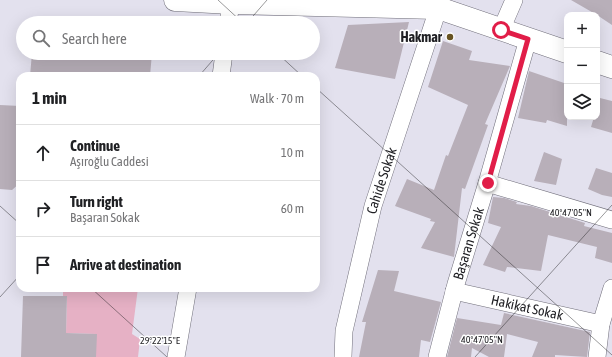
<!DOCTYPE html>
<html lang="en">
<head>
<meta charset="utf-8">
<style>
	:root { --surface:#fff; --page:#f6f6f6; --text:#202124; --muted:#757577; --line:#e0e0e0 }
	body { margin:0; font-family:"Asap Condensed",sans-serif; background:var(--page); color:var(--text) }
	.controls { position:absolute; right:12px; top:12px; display:grid; overflow:hidden; border-radius:8px; box-shadow:0 4px 16px #0002 }
	.controls button { width:36px; height:36px; display:grid; place-items:center; padding:0; border:0; border-bottom:1px solid var(--line); background:var(--surface); color:var(--text); font:20px sans-serif }
	.stop { position:absolute; width:12px; height:12px; margin:-9px; border:3px solid #e11d48; border-radius:50%; background:#fff }
	.stop.end { background:#e11d48; border-color:#fff; box-shadow:0 1px 4px #0008 }
	.list { margin:0; padding:0; list-style:none }
	h2 { display:flex; justify-content:space-between; align-items:center; height:52px; margin:0; padding:0 16px; font-size:17px }
	h2 small { font-size:13px; font-weight:400; color:var(--muted) }
	.list li { display:grid; grid-template-columns:26px 1fr auto; gap:12px; align-items:center; box-sizing:border-box; height:56px; padding:0 16px; border-top:1px solid var(--line) }
	.list b { display:block; font-size:15px; white-space:nowrap }
	.list p { margin:0; font-size:13px; white-space:nowrap; color:var(--muted) }
	.list em { font-size:13px; font-style:normal; color:var(--muted) }
	.icon { flex:none; width:22px; height:22px; fill:none; stroke:currentColor; stroke-width:2; stroke-linecap:round; stroke-linejoin:round }
	.map { position:relative; flex:none; width:612px; height:357px; overflow:hidden }
	.search { position:absolute; background:var(--surface); box-shadow:0 4px 16px #0002; left:16px; top:16px; width:304px; height:44px; display:flex; align-items:center; gap:10px; box-sizing:border-box; padding:0 14px; border-radius:22px; color:var(--muted); font-size:15px }
	.panel { position:absolute; background:var(--surface); box-shadow:0 4px 16px #0002; left:16px; top:72px; width:304px; height:220px; border-radius:12px }
	.map>svg:first-child { display:block }
	.green { fill:#e6b1c5 }
	.building { fill:#b8afb9 }
	.lines { fill:none; stroke-linecap:round; stroke-linejoin:round }
	.minor-casing { stroke:#706e7a; stroke-width:18 }
	.tertiary-casing { stroke:#706e7a; stroke-width:23 }
	.minor { stroke:#fff; stroke-width:17 }
	.tertiary { stroke:#fff; stroke-width:22 }
	.route { stroke:#e11d48; stroke-width:5 }
	.ticks { fill:none; stroke:#1e1e22; stroke-width:1; stroke-opacity:0.45 }
	.poi-dot { fill:#675322; stroke:#fff; stroke-width:1.5 }
	.labels { text-anchor:middle; dominant-baseline:central; stroke-width:3; stroke-linejoin:round; paint-order:stroke }
	.poi-label { font-size:14px; font-weight:bold; fill:#1e1e22; stroke:#fff; text-anchor:end }
	.street-label { font-size:14px; fill:#1e1e22; stroke:#fff }
	.ticks-label { font-size:10px; text-anchor:middle; fill:#1e1e22; stroke:#fff; stroke-width:3; stroke-linejoin:round; paint-order:stroke }
</style>
</head>
<body>
<div class="map">
<svg width="612" height="357" viewBox="0 0 612 357">
	<rect width="100%" height="100%" fill="#e3e1ee"/>
	<!-- green -->
	<path class="green" d="M63 288H138L132 334 140 339 138 357H96V334L66 333 67 297 63 296Z"/>
	<!-- building -->
	<path class="building" d="M571 0H612V25L597 15Z
		M409 22 395 79 335 68 348 25Z
		M443 41 472 51 469 60 510 66 485 124 488 125 465 189 462 188 454 257 421 248 435 222 430 221 431 219 395 206 407 179 434 190 446 155 448 156 468 105 428 87Z
		M32 53H152L150 76H30Z
		M529 71 567 84V126L547 120 546 123 518 118Z
		M600 98 612 101V133L591 127 594 117H597V109Z
		M0 105 20 106V183L12 190 0 189Z
		M544 152 562 159 556 185 534 181Z
		M596 168 612 173V197L602 195 588 189Z
		M493 197 504 198 517 202 516 204 531 206 585 223 584 226 612 233V263L595 258 597 247 548 235 541 271 507 267 505 272 483 265 501 227 488 223Z
		M378 270 399 271 394 291 441 302 430 342 421 340 419 357H359L366 322H362Z
		M23 296H67L66 333 97 334 96 357H21Z
		M504 313 590 332 587 357 555 355V357H532L538 342 507 334 504 357H489L472 348 471 357H447L457 318 501 325Z"/>
	<g class="lines">
		<defs>
			<g id="minor">
				<path d="M228 23 231 3"/>
				<path d="M501 30 514 0"/>
				<path d="M221 76 224 53"/>
				<path d="M487 183 612 220"/>
				<path id="s1" d="M454 291 601 324"/>
				<path d="M176 357 188 288"/>
				<path id="s2" d="M343 357 344 331 373 206 441 0"/>
				<path id="s3" d="M437 357 456 284 487 183 528 39"/>
				<path d="M597 357 601 324 612 288"/>
			</g>
			<path id="tertiary" d="M175 0 231 3 437 8
				M424 3 567 52
				M597 62 612 67"/>
		</defs>
		<!-- minor casing -->
		<use href="#minor" class="minor-casing"/>
		<!-- tertiary casing -->
		<use href="#tertiary" class="tertiary-casing"/>
		<!-- minor -->
		<use href="#minor" class="minor"/>
		<!-- tertiary -->
		<use href="#tertiary" class="tertiary"/>
	</g>
	<g class="lines">
		<!-- route -->
		<path class="route" d="M488 183 528 39 501 30"/>
	</g>
	<!-- ticks -->
	<path class="ticks" d="M218 0 243 23M247 23 267 0M277 53 302 76M199 76 219 53M316 88 612 355M0 206 20 224M91 288 167 357M0 297 20 275M475 357 612 205"/>
	<!-- markers -->
	<circle class="poi-dot" cx="450" cy="37" r="4"/>
	<g class="labels">
		<!-- poi labels -->
		<g class="poi-label">
			<text x="442" y="37">Hakmar</text>
		</g>
		<!-- street labels -->
		<g class="street-label">
			<text stroke="none"><textPath href="#s2" startOffset="181">Cahide Sokak</textPath></text>
			<text stroke="none"><textPath href="#s3" startOffset="118">Başaran Sokak</textPath></text>
			<text stroke="none"><textPath href="#s1" startOffset="75">Hakikat Sokak</textPath></text>
		</g>
	</g>
	<g class="ticks-label">
		<text x="571" y="216">40°47'05"N</text>
		<text x="482" y="343">40°47'05"N</text>
		<text x="160" y="344">29°22'15"E</text>
	</g>
</svg>
<div class="controls">
<button>+</button>
<button>−</button>
<button><svg class="icon" aria-label="layers" viewBox="0 0 24 24"><path d="M12 4l9 5-9 5-9-5zM3 14l9 5 9-5"/></svg></button>
</div>
<div class="stop" style="left:501px;top:30px"></div>
<div class="stop end" style="left:488px;top:183px"></div>
<div class="search"><svg class="icon" aria-label="search" viewBox="0 0 24 24"><circle cx="10" cy="10" r="6"/><path d="M15 15l6 6"/></svg>Search here</div>
<section class="panel">
<h2>1 min<small>Walk · 70 m</small></h2>
<ul class="list">
<li><svg class="icon" aria-label="ahead" viewBox="0 0 24 24"><path d="M12 20V5M6 11l6-6 6 6"/></svg><div><b>Continue</b><p>Aşıroğlu Caddesi</p></div><em>10 m</em></li>
<li><svg class="icon" aria-label="right" viewBox="0 0 24 24"><path d="M7 20v-9h11M14 6l5 5-5 5"/></svg><div><b>Turn right</b><p>Başaran Sokak</p></div><em>60 m</em></li>
<li><svg class="icon" aria-label="arrive" viewBox="0 0 24 24"><path d="M6 21V4h12l-3 4 3 4H6"/></svg><div><b>Arrive at destination</b></div></li>
</ul>
</section>
</div>
</body>
</html>
